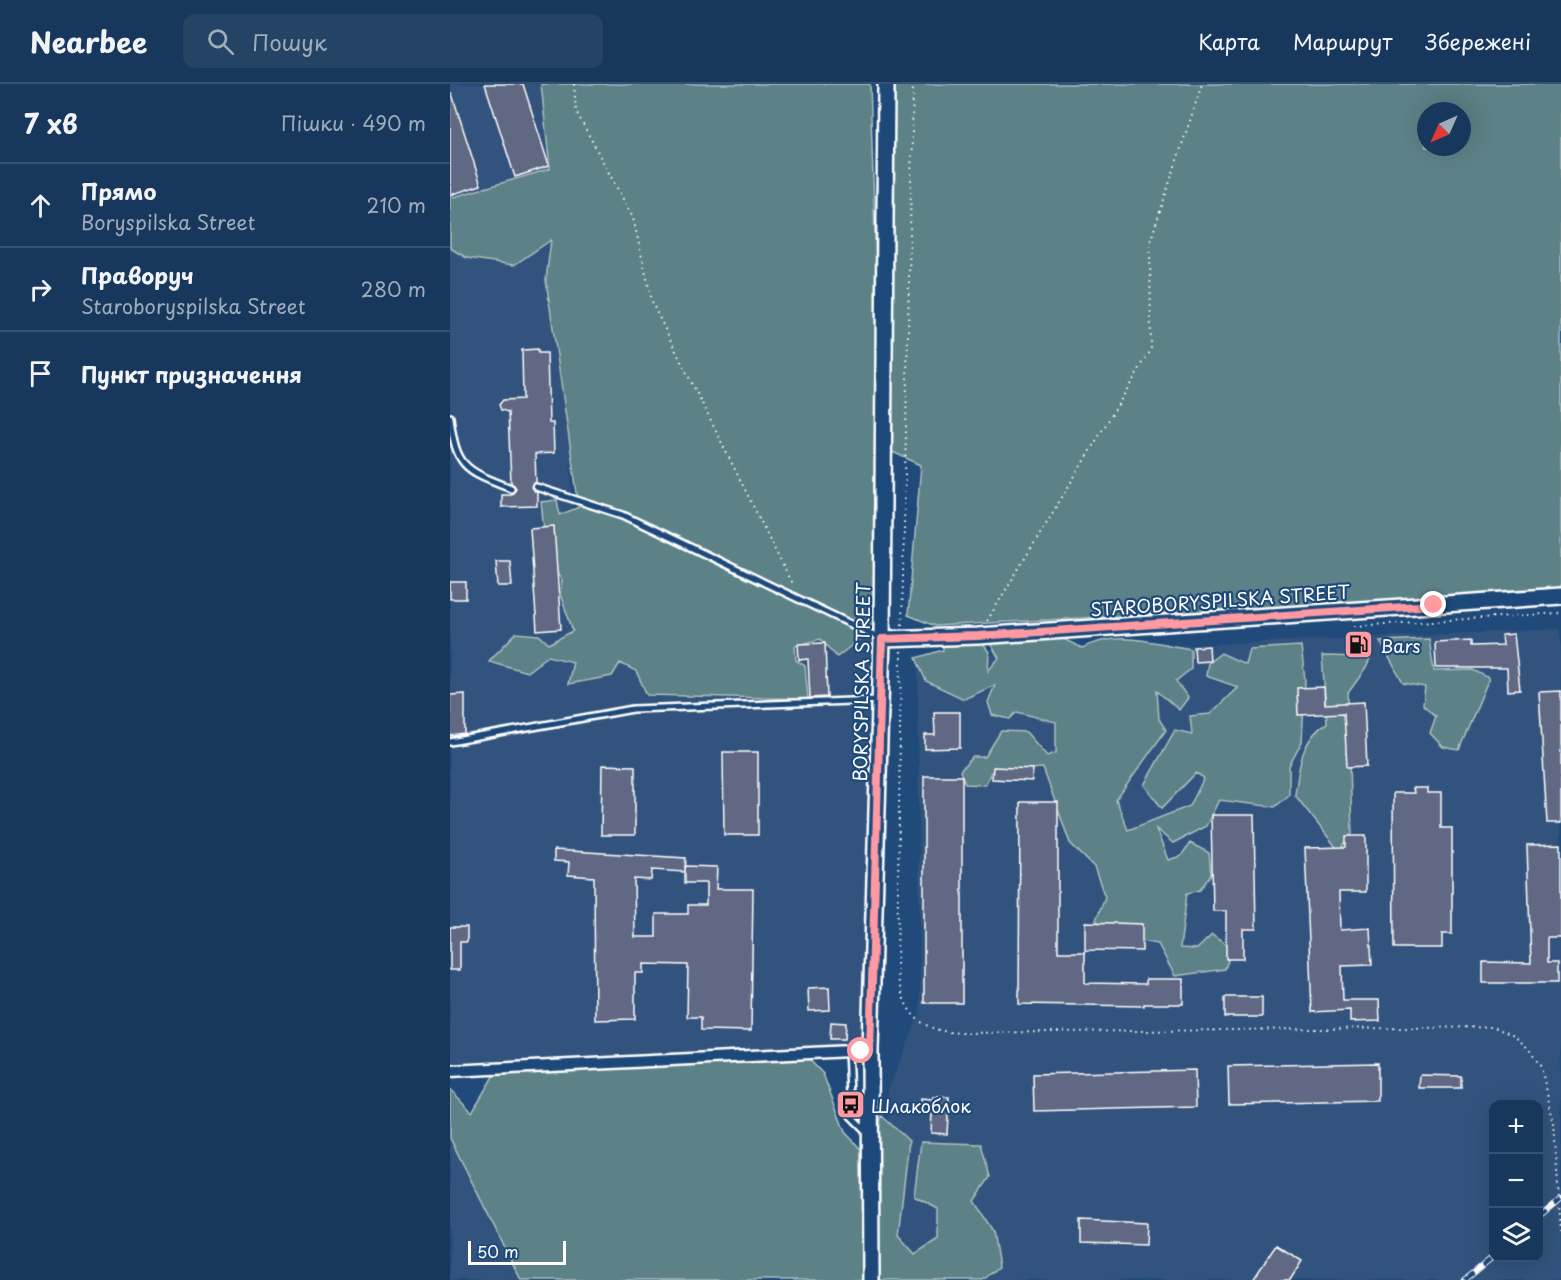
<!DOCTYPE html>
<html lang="uk">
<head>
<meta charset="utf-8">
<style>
	:root { --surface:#17385c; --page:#244365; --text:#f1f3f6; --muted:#9eacbb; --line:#365272 }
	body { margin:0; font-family:"Playpen Sans",sans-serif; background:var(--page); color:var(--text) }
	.controls { position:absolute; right:18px; bottom:18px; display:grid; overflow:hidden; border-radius:12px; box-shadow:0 6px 24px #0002 }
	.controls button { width:54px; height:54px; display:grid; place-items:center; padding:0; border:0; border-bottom:2px solid var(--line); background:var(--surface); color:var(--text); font:30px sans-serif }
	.compass { position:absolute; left:967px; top:18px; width:54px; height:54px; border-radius:50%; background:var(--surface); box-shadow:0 6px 24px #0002; rotate:225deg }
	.scale { position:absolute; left:18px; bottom:15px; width:98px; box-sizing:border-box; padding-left:6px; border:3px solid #fff; border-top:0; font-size:16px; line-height:21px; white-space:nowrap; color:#fff; -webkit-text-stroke:4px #1f4a7a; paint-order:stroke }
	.stop { position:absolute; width:18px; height:18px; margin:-14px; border:4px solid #ff9aa2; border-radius:50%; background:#fff }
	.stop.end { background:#ff9aa2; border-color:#fff; box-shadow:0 2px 6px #0008 }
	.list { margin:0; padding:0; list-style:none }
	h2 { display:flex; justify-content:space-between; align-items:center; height:78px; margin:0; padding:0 24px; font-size:26px }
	h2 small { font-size:20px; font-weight:400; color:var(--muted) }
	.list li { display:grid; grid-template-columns:39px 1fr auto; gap:18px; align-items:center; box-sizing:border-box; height:84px; padding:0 24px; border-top:2px solid var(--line) }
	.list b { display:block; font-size:22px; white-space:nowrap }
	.list p { margin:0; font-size:20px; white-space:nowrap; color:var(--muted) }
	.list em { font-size:20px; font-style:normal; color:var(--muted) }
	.icon { flex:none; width:33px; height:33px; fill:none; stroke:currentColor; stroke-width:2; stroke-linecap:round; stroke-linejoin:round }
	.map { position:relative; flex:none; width:1111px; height:1196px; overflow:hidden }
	header { display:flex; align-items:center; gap:36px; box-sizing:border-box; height:84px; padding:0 30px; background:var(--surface); border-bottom:2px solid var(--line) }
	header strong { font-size:28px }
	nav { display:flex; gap:33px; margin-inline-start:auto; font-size:21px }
	.search { width:420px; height:54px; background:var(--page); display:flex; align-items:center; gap:15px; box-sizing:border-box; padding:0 21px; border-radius:12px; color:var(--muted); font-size:22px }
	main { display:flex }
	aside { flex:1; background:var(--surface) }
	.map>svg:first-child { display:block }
	.built { fill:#32537d; fill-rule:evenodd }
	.green { fill:#5c8186; stroke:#aec0c2; stroke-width:1.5; fill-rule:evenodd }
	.building { fill:#606884; stroke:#fff; stroke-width:1.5 }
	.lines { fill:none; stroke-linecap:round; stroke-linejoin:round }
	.lane-casing { stroke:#fff; stroke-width:10 }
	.street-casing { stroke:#fff; stroke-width:15 }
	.secondary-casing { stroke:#fff; stroke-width:20 }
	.path { stroke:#fff; stroke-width:2; stroke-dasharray:1.5 4.5; stroke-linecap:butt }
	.lane { stroke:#1f4a7a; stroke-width:5 }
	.street { stroke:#1f4a7a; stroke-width:10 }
	.secondary { stroke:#1f4a7a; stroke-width:15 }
	.rail-casing { stroke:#fff; stroke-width:6 }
	.rail { stroke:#1f4a7a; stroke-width:4; stroke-dasharray:11; stroke-linecap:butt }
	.route { stroke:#ff9aa2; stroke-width:8 }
	.labels { text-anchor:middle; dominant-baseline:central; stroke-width:4.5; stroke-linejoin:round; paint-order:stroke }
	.street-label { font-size:18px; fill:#fff; stroke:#1f4a7a }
	.poi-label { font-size:18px; fill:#fff; stroke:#1f4a7a; text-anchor:start }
</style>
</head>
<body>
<header>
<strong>Nearbee</strong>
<div class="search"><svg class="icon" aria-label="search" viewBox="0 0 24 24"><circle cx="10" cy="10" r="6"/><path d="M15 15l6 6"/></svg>Пошук</div>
<nav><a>Карта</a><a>Маршрут</a><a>Збережені</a></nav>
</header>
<main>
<aside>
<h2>7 хв<small>Пішки · 490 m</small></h2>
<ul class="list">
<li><svg class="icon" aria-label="ahead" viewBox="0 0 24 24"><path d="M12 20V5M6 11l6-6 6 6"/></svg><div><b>Прямо</b><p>Boryspilska Street</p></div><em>210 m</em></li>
<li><svg class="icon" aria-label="right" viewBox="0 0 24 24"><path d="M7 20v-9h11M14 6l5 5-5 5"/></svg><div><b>Праворуч</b><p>Staroboryspilska Street</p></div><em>280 m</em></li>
<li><svg class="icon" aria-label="arrive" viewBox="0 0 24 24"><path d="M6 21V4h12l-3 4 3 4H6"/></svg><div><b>Пункт призначення</b></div></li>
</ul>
</aside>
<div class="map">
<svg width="1111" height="1196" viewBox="0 0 1111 1196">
	<rect width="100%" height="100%" fill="#1f4a7a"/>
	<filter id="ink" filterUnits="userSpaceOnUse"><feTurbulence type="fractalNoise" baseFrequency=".0167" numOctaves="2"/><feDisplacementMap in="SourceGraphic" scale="12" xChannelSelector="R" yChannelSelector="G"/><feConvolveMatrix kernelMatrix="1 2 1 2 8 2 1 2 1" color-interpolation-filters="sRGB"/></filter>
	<g filter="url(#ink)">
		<!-- built -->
		<path class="built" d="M0 0H98L123 423 143 560 420 551 413 946 407 958 396 962 0 980Z
			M1109 545 1111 557V1196H440L438 1006 470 929 468 573ZM1044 1020H1088V1174H1044Z
			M0 1023 84 1196H0Z"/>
		<!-- green -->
		<path class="green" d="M91 0H420L429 275 427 541 387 573 370 555 345 562 346 576 355 582 358 615 197 611 186 587 170 579 162 592 118 600 123 578 98 572 77 588 39 577 66 549 89 551 99 560 123 547 110 510 112 497 97 473 91 418 107 416 110 431 129 423 96 196 101 156 64 181 17 174 0 164V114L100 85Z
			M428 0H1111V508L485 542 458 531 471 381 438 366ZM976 27H1012V63H976Z
			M607 552 632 564C669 546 702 559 741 565V585L726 597 738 614 729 626 707 607 709 635 716 646 666 716 678 746 740 722 754 694 746 689 712 724 694 701 725 646 742 650 740 632 760 630 788 603 756 592 758 579 771 569 795 580 799 565 851 562 855 596 852 658 839 682V711L825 723 769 716 756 742 723 759 706 745 718 776 731 772 740 759 759 769 761 790 750 806 737 809 730 864 747 865 762 851 782 865 775 885 725 892 708 860C685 857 664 851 646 836L655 813 644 783 620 759 593 684 541 688 535 701 515 700 510 687 523 673H535L551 647 576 648 597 672 606 669V638L567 628 560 635 542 631 538 618 545 601 514 615 476 597 466 574 493 566V555H529L539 568 538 587 549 574 541 561 553 553Z
			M979 555 984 587 1023 586 1039 594 1009 666 993 663 980 649 986 632 973 621 975 603 953 599 930 557Z
			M872 572 921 573 916 584 898 609 902 750 889 767 845 711C849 683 851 655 877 639Z
			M357 973 373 990 395 1048 419 1074 432 1032 459 1057 448 1151 465 1170 488 1155V1125L464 1112 471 1058 531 1060 540 1093 524 1117 543 1147 549 1183 533 1196H71L0 1054V1005L22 1028 45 989Z"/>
		<!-- building -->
		<path class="building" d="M35 0H73L99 82 65 93Z
			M0 10H2L31 101 0 111Z
			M88 265V269H97L99 339H103L104 369 85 370 86 398 81 403 87 408V422L51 423V410H61L66 404 61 399 58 328 51 326 49 321 53 316 73 315 72 266Z
			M104 442 111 545 87 547 80 444Z
			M46 477H60L62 502H48Z
			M0 498H16V515H0Z
			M1064 550 1070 606 1058 607 1057 584H986L985 558 1021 556V562L1053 561 1052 551Z
			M375 559 377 613 360 614 358 575 349 576 348 560Z
			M759 562 760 577 745 578 744 563Z
			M874 603 875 620 914 618 917 682 897 683 894 629 848 631 847 604Z
			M1111 607V739H1097L1089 608Z
			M15 610V650L0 652V611Z
			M484 628H510V664L475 665V651H485Z
			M273 668H308V751H274Z
			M152 681 185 682V751H151Z
			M543 683 583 685 582 697 542 695Z
			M474 692H512V919H474Z
			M963 704H977V709H991V744H1002V850H992V864H944L943 709H964Z
			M570 718H608V868H635V899L696 900V895H733V920H694V922L569 920Z
			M761 731H804L806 845H793V875H776V827H763Z
			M896 752H916V808H889L890 846 920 844 922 881 892 882 893 916H929L930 937 900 938V926L862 928 855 764 896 763Z
			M1111 760V854H1097V879H1107V899H1033V878L1081 879 1077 761Z
			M104 766 236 774 235 788 202 786 201 796 184 795 185 853H206V830H238V821H256V799H235V782L267 783 266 805H303L301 947 251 946V933H237L238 881 193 880V889H185V935L145 936 144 793 118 791 119 778 104 777Z
			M635 838 692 840V867L635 866Z
			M0 843H17V858H10V886H0Z
			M379 903 380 926 359 927 358 904Z
			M775 913H812V933H775Z
			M381 938 396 939 395 955H380Z
			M928 979V1017L779 1020 778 982Z
			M745 986 746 1023 584 1027 583 990Z
			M970 991 1011 992V1004H969Z
			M483 1013H499L497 1050 481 1049 482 1028 470 1027 471 1015 483 1016Z
			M631 1136 697 1139 696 1161 631 1159Z
			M826 1161 852 1177 840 1196H803Z"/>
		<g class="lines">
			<defs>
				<path id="lane" d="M0 333C6 384 15 386 61 404
					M86 403 173 431 430 554
					M0 658 183 625 429 616
					M398 967 401 1032 416 1047"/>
				<path id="street" d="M0 987 420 966"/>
				<path id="secondary" d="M432 555 528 552 1111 512
					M421 1196 420 966 432 555 436 0"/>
			</defs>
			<!-- lane casing -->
			<use href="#lane" class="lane-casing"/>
			<!-- street casing -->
			<use href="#street" class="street-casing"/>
			<!-- secondary casing -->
			<use href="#secondary" class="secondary-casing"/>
			<!-- path -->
			<path class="path" d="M124 0 126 27 183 134 203 221 343 502
				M537 537 701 266 700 158 752 0
				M452 541 463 0
				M904 542 1111 529
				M451 567 447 887C453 929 469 948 513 949L1044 943 1064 952 1078 964 1091 983 1104 1040 1111 1148"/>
			<!-- lane -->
			<use href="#lane" class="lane"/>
			<!-- street -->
			<use href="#street" class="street"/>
			<!-- secondary -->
			<use href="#secondary" class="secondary"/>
			<defs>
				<path id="rail" d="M1088 1133 1111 1114
					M1015 1196 1044 1172"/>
			</defs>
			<!-- rail casing -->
			<use href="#rail" class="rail-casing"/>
			<!-- rail -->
			<use href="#rail" class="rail"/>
		</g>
	</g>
	<g class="lines" filter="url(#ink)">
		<!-- route -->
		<path class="route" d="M411 967 420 966 432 555 528 552 984 521"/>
	</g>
	<!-- icons -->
	<defs>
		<symbol id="fuel-square" viewBox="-11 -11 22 22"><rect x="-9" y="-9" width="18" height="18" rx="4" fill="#ff9aa2" stroke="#1f4a7a"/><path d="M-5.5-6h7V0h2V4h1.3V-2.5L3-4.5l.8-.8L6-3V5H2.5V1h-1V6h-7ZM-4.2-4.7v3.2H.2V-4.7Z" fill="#111"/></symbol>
		<symbol id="bus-square" viewBox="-11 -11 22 22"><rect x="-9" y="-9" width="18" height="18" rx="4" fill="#ff9aa2" stroke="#1f4a7a"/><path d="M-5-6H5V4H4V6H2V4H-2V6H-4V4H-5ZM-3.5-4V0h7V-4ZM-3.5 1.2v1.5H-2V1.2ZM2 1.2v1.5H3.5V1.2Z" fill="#111"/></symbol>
	</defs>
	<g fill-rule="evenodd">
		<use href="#fuel-square" x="892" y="544" width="33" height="33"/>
		<use href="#bus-square" x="384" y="1004" width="33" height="33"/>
	</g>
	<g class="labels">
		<!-- street labels -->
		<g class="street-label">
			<text transform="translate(770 516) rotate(-4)">STAROBORYSPILSKA STREET</text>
			<text transform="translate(411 598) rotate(-89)">BORYSPILSKA STREET</text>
		</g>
		<!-- poi labels -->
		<g class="poi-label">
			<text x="930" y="561">Bars</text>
			<text x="421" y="1021">Шлакоблок</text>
		</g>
	</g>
</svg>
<div class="controls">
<button>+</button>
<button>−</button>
<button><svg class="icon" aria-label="layers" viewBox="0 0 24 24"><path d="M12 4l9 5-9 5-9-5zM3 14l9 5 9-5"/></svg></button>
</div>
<svg class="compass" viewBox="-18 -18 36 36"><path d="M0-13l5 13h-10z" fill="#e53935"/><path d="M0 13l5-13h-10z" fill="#9eacbb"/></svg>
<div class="scale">50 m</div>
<div class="stop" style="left:411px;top:967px"></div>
<div class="stop end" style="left:984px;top:521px"></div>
</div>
</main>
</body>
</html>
